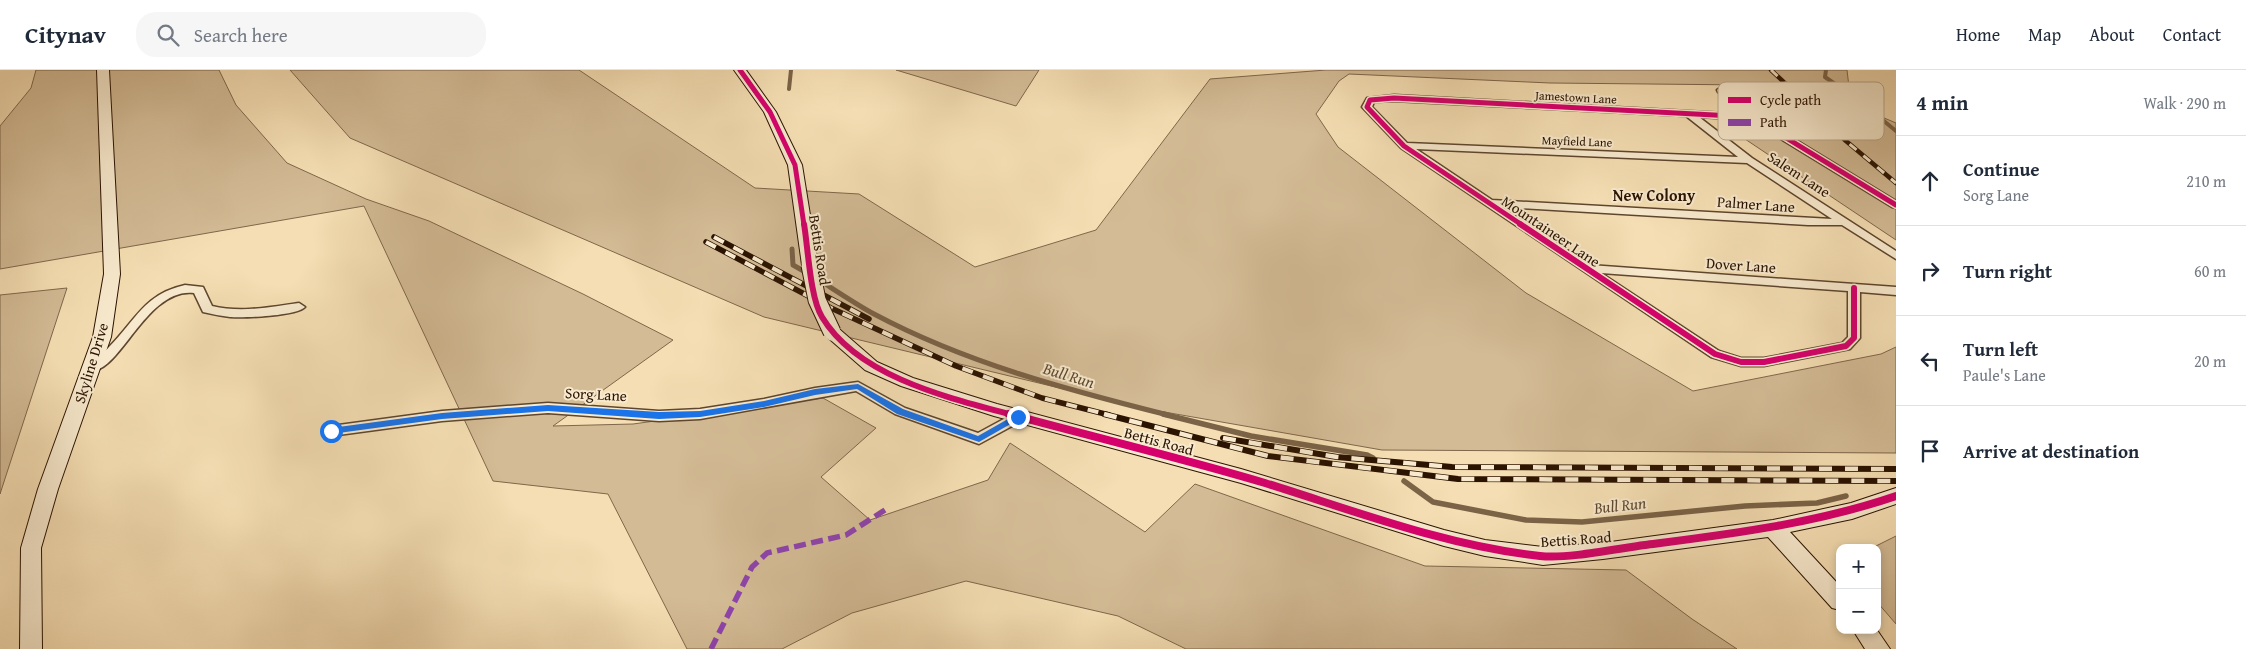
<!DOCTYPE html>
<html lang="en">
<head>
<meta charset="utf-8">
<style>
	:root { --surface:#fff; --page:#f6f6f7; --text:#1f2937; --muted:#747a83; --line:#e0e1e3 }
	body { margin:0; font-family:"Gentium Book Plus",serif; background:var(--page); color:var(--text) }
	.controls { position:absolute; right:15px; bottom:15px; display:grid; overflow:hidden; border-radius:10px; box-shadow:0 2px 8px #0003 }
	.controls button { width:45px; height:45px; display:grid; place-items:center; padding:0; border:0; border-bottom:1px solid var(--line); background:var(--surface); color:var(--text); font:25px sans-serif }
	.stop { position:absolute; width:15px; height:15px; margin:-11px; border:4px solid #1a73e8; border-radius:50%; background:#fff }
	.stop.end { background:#1a73e8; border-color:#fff; box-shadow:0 1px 5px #0008 }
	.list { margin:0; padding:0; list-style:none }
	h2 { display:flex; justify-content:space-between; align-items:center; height:65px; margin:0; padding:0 20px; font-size:21px }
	h2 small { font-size:16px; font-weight:400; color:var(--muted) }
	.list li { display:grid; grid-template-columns:32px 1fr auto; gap:15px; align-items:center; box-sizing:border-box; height:90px; padding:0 20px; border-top:1px solid var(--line) }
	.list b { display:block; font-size:19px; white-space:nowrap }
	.list p { margin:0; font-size:16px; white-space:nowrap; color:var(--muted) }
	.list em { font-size:16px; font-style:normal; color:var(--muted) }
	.icon { flex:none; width:28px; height:28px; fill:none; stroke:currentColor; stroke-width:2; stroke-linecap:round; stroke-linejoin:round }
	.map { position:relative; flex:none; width:1896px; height:579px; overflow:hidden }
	header { display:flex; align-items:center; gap:30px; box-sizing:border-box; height:70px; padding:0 25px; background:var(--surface); border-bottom:1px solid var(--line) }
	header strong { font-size:24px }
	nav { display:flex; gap:28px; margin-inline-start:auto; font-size:18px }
	.search { width:350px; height:45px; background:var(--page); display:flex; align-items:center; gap:12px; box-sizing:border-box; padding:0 18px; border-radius:20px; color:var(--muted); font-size:19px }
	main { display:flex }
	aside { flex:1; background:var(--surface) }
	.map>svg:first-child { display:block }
	.green { fill:#d3bb95; stroke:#7f674b }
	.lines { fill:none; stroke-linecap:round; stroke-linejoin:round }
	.stream-far2 { stroke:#7b6347; stroke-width:4 }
	.stream-far1 { stroke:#7b6347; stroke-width:5 }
	.stream { stroke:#7b6347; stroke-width:5.5 }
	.street-casing { stroke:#5e462e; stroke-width:3 }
	.secondary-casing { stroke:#2b1301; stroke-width:2 }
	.street { fill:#f8eace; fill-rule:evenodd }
	.secondary { fill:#f8eace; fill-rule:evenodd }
	.rail-far2-casing { stroke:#2b1301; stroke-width:4.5 }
	.rail-far1-casing { stroke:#2b1301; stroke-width:5.5 }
	.rail-casing { stroke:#2b1301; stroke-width:6 }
	.rail-far2 { stroke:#f8eace; stroke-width:3; stroke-dasharray:9; stroke-linecap:butt }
	.rail-far1 { stroke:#f8eace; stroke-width:4; stroke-dasharray:11; stroke-linecap:butt }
	.rail { stroke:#f8eace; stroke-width:4.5; stroke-dasharray:13; stroke-linecap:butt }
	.secondary-bridge-casing { stroke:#2b1301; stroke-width:19; stroke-linecap:butt }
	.secondary-bridge { stroke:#f8eace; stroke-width:17 }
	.quiet { stroke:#8e44ad; stroke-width:5.5; stroke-dasharray:12 5.5; stroke-linecap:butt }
	.cycleway-far2-casing { stroke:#f8eace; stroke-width:8 }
	.cycleway-far1-casing { stroke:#f8eace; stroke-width:9 }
	.cycleway-casing { stroke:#f8eace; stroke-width:11 }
	.cycleway-far2 { stroke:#d6006c; stroke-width:5 }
	.cycleway-far1 { stroke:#d6006c; stroke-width:6 }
	.cycleway { stroke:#d6006c; stroke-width:8 }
	.route { fill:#1a73e8 }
	.labels { text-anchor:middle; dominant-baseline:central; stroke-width:4; stroke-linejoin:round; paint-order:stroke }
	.far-street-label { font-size:12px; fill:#2b1301; stroke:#f8eace }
	.street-label { font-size:15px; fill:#2b1301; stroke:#f8eace }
	.neighbourhood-label { font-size:16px; font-weight:bold; fill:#2b1301; stroke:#f8eace }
	.water-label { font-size:16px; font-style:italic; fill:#604930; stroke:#f8eace }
	.key { fill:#f8eace; stroke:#baaa90; stroke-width:1 }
	.key-label { font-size:14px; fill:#2b1301 }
</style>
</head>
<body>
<header>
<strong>Citynav</strong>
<div class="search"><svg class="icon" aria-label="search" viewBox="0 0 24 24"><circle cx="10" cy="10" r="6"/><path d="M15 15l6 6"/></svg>Search here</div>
<nav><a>Home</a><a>Map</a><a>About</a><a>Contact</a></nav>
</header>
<main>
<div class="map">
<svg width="1896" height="579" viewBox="0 0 1896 579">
	<rect width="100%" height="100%" fill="#f5deb3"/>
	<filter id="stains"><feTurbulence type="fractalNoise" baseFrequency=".004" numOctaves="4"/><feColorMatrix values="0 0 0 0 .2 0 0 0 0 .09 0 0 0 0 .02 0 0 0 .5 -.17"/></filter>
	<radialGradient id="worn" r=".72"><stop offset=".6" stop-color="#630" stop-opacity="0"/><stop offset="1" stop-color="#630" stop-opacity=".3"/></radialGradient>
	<!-- green -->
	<path class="green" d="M36 0H219L236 35 287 93 366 129 429 151 583 224 673 270 553 356 633 354 823 328 876 358 821 407 870 450 988 410 1010 373 1145 462 1195 414 1425 496 1626 500 1692 549 1737 579H1186L1118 546 966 511 852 543 782 579H687L608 424 493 411 364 136 0 199V56L31 18Z
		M290 0H579L755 118 859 124 975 197 1096 160 1210 9 1326 0H1847L1851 34 1896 53V170L1733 61 1782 40 1748 15 1550 13 1349 4 1339 11 1316 44 1338 77 1526 223 1693 321 1881 284 1896 277V383L1382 380 1147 339 764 247 350 68Z
		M896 0H1039L1016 36Z
		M67 218 0 424V225Z
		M1896 466V554L1877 532V478H1872Z"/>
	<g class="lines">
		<!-- stream-far2 -->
		<path class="stream-far2" d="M1826 0 1825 7 1861 32 1896 61
			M789 19 791 0"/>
		<!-- stream-far1 -->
		<path class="stream-far1" d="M792 179 793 195 807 203
			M816 208C835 220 854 233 874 244 966 293 1068 320 1168 345"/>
		<!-- stream -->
		<path class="stream" d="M1163 344 1251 366 1367 385 1373 388
			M1404 411 1433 432 1526 450 1582 452 1745 436 1817 433 1846 426"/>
		<defs>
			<path id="street" d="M1721 17 1755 45 1896 131V138L1892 137 1750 50 1699 47 1752 88 1896 181V189L1842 155H1808L1502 137 1590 195 1896 217V225L1860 222V268L1850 279 1764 296H1741L1711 287 1401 78 1362 37 1367 28 1394 25 1743 44 1718 22 1717 20ZM1394 31 1686 46 1738 87 1407 73 1372 37 1374 32ZM1416 79 1747 93 1832 149 1492 130ZM1601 203 1848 221V267L1842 273 1764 288H1741L1719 281Z
				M185 215 203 217 212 236C241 243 270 237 299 233L305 237C297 246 244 248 230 247 221 246 212 244 203 242L194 223C145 217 118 309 88 300L86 297 88 294C95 288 103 284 109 277 136 250 144 224 185 215Z
				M858 312 905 338 978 363 1013 344H1023L1025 347 1023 350 979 374 895 344 856 321 700 349 659 351 548 343 442 351 331 366 326 364 324 361 326 358 331 356 442 341 548 333 659 341 700 339 764 329 815 318Z"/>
			<path id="secondary" d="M97 0H109L120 204 111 267 58 419 41 478 42 579H20L21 478 38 419 93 267 104 204Z
				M734 0H746L776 42 802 95 818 195 816 198H804L802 195 788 95 764 42Z
				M832 256 838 258 877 292 913 308 997 334 1241 399 1444 460 1485 470 1543 477 1603 473 1773 450 1851 433 1896 418V434L1852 449 1790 462 1840 516V540L1832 538 1768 467 1603 489 1543 495 1485 486 1444 476 1241 413 994 346 901 316 865 300 826 266 824 262 826 258Z
				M1853 560H1877L1890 579H1865Z"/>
		</defs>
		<!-- street casing -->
		<use href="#street" class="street-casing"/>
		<!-- secondary casing -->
		<use href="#secondary" class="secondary-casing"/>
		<!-- street -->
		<use href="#street" class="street"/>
		<!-- secondary -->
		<use href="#secondary" class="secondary"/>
		<defs>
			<path id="rail-far2" d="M1771 0 1846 71 1896 113"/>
			<path id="rail-far1" d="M714 167 869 249
				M706 172 831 238 956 296 1042 328 1109 345"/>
			<path id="rail" d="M1104 344 1268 386 1458 409 1896 411
				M1223 368 1337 387 1452 397 1896 399"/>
		</defs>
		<!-- rail-far2 casing -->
		<use href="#rail-far2" class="rail-far2-casing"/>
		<!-- rail-far1 casing -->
		<use href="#rail-far1" class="rail-far1-casing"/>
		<!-- rail casing -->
		<use href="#rail" class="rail-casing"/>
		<!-- rail-far2 -->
		<use href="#rail-far2" class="rail-far2"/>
		<!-- rail-far1 -->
		<use href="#rail-far1" class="rail-far1"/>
		<!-- rail -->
		<use href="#rail" class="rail"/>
		<defs>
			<path id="secondary-bridge" d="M810 195 817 230 832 262"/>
		</defs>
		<!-- secondary-bridge casing -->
		<use href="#secondary-bridge" class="secondary-bridge-casing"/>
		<!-- secondary-bridge -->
		<use href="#secondary-bridge" class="secondary-bridge"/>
		<!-- quiet -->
		<path class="quiet" d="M711 579 752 497 767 483 846 465 888 438"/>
		<defs>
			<path id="cycleway-far2" d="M740 0 770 42 795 95 804 155
				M1522 155 1404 76 1367 37 1370 30 1394 28 1752 47 1896 135"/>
			<path id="cycleway-far1" d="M804 154C808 177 810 228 822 247 858 307 949 328 1013 345
				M1520 154 1715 284 1741 292H1764L1846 276 1854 268V218"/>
			<path id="cycleway" d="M1009 344C1094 367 1181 388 1265 413 1355 441 1446 476 1540 486 1568 489 1615 479 1645 475 1730 464 1814 454 1896 426"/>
		</defs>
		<!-- cycleway-far2 casing -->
		<use href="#cycleway-far2" class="cycleway-far2-casing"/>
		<!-- cycleway-far1 casing -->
		<use href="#cycleway-far1" class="cycleway-far1-casing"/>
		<!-- cycleway casing -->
		<use href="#cycleway" class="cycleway-casing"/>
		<!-- cycleway-far2 -->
		<use href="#cycleway-far2" class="cycleway-far2"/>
		<!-- cycleway-far1 -->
		<use href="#cycleway-far1" class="cycleway-far1"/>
		<!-- cycleway -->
		<use href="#cycleway" class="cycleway"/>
	</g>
	<!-- route -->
	<path class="route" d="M858 314 903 339 978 366 1015 345 1023 347 979 372 897 344 857 319 815 325 764 337 700 347 659 349 548 341 442 349 331 364 326 361 331 358 442 343 548 335 659 342 700 341 764 331 815 319Z"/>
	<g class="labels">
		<!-- far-street labels -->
		<g class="far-street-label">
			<text transform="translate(1576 27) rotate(3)">Jamestown Lane</text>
			<text transform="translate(1577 71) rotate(2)">Mayfield Lane</text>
		</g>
		<!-- street labels -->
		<g class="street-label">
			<text transform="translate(1799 104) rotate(33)">Salem Lane</text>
			<text transform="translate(1756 134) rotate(4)">Palmer Lane</text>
			<text transform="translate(1551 161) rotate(34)">Mountaineer Lane</text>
			<text transform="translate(820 180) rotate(81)">Bettis Road</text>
			<text transform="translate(1741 195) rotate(4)">Dover Lane</text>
			<text transform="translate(91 293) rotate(-73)">Skyline Drive</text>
			<text transform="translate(596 324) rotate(3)">Sorg Lane</text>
			<text transform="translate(1159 371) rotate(15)">Bettis Road</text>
			<text transform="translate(1576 469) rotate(-4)">Bettis Road</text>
		</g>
		<!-- neighbourhood labels -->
		<g class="neighbourhood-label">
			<text x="1654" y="125">New Colony</text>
		</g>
		<!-- water labels -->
		<g class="water-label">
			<text transform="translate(1069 305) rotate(17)">Bull Run</text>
			<text transform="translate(1620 435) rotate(-6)">Bull Run</text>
		</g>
	</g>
	<!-- legend -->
	<rect x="1718" y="12" width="166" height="58" rx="8" class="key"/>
	<rect x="1728" y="27" width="23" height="6" fill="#d6006c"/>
	<rect x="1728" y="49" width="23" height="7" fill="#8e44ad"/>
	<g class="key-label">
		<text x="1760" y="35">Cycle path</text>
		<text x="1760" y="57">Path</text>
	</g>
	<rect width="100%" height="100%" filter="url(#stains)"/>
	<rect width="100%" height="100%" fill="url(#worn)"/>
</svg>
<div class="controls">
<button>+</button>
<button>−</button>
</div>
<div class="stop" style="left:331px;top:361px"></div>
<div class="stop end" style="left:1018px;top:347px"></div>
</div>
<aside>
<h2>4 min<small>Walk · 290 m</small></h2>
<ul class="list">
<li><svg class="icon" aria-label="ahead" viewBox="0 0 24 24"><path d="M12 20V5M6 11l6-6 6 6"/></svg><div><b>Continue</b><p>Sorg Lane</p></div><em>210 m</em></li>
<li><svg class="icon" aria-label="right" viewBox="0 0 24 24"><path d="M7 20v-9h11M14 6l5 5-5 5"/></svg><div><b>Turn right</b></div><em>60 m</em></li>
<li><svg class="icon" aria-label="left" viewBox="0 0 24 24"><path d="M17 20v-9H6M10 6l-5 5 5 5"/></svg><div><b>Turn left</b><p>Paule's Lane</p></div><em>20 m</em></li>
<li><svg class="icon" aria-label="arrive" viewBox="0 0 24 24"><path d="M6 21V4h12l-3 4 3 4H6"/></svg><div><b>Arrive at destination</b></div></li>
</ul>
</aside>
</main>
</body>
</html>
